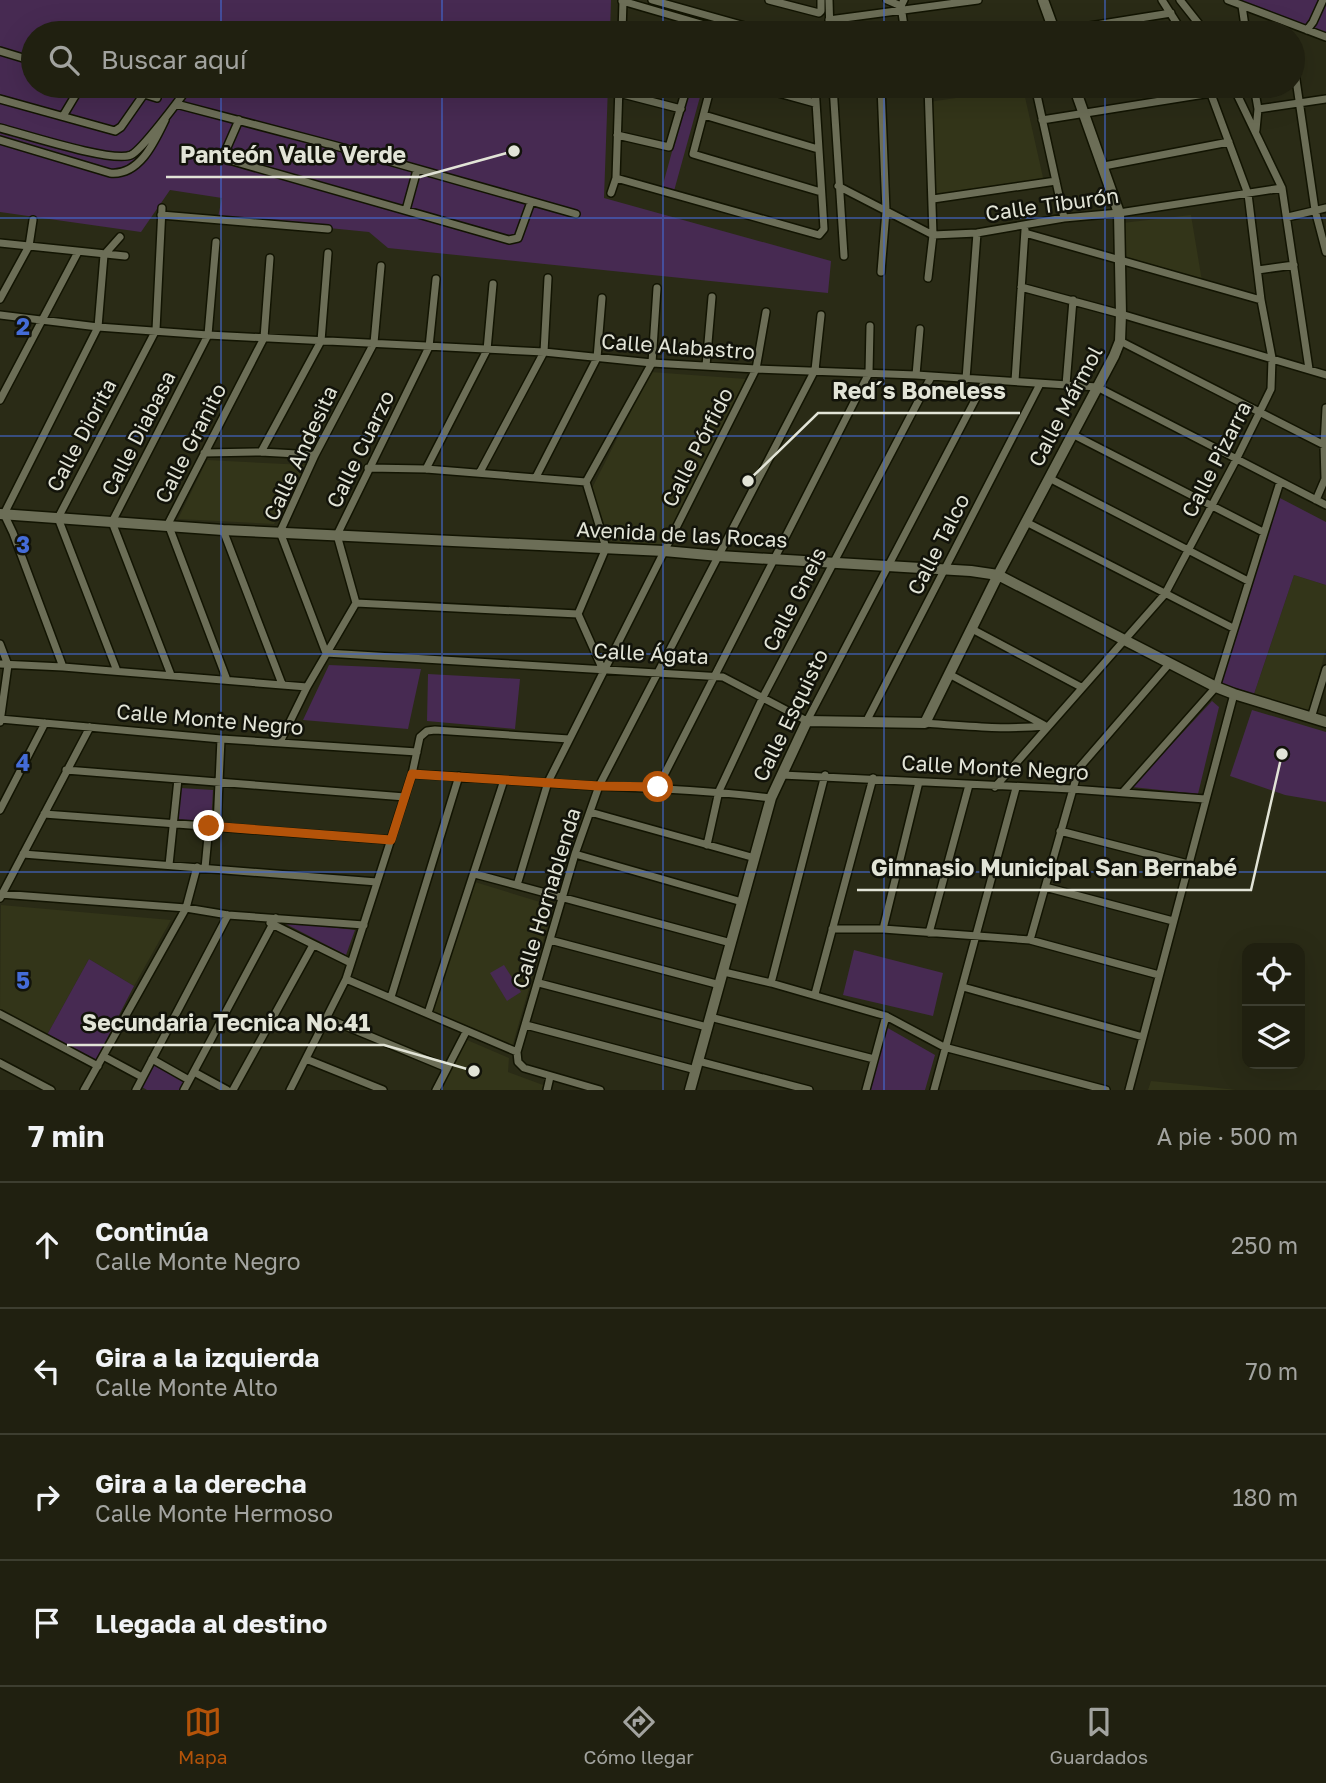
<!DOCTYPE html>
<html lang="es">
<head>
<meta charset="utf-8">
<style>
	:root { --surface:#202010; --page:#2d2d1e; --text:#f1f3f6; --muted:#a2a39f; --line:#3d3e30; --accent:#b45309 }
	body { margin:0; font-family:"Golos Text",sans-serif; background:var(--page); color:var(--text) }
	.controls { position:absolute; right:21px; bottom:21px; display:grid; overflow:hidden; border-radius:14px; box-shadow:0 7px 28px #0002 }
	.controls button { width:63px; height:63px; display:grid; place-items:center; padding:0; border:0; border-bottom:2px solid var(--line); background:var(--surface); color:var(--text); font:35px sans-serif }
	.stop { position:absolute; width:21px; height:21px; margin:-16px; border:5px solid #b45309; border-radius:50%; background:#fff }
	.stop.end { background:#b45309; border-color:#fff; box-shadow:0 2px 7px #0008 }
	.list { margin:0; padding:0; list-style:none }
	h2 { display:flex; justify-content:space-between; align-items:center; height:91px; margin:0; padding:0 28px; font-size:30px }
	h2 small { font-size:23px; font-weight:400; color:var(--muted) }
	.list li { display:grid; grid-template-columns:46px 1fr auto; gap:21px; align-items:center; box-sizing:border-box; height:126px; padding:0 28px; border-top:2px solid var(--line) }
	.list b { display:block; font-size:26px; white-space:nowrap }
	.list p { margin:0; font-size:23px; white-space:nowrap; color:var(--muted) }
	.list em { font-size:23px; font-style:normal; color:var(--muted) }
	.icon { flex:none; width:38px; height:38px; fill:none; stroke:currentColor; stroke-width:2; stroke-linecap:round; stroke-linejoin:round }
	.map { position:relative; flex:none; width:1326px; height:1090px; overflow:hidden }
	.search { position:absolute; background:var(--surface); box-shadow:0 7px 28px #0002; left:21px; right:21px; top:21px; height:77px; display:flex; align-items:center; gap:18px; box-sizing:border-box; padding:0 24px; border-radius:38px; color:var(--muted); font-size:26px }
	.sheet { height:595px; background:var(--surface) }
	nav { display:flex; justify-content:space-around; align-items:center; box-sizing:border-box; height:98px; border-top:2px solid var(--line); background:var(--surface); font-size:19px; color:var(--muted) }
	nav a { display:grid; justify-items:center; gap:4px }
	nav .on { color:var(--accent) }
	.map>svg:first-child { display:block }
	.built { fill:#333519 }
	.green { fill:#472a52 }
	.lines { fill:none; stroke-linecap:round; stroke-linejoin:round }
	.street-casing { stroke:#121402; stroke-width:10 }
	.secondary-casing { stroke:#121402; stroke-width:13 }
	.street { stroke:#6c6e57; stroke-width:7 }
	.secondary { stroke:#6c6e57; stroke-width:10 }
	.route { stroke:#b45309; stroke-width:9 }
	.grid { fill:none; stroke:#446cd8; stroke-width:2; stroke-opacity:0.55 }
	.labels { text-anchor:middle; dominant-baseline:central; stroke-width:5; stroke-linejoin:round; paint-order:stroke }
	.street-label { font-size:21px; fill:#e2e4d7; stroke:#12130a }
	.grid-label { font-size:23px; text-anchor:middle; font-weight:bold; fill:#446cd8; stroke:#12130a; stroke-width:5; stroke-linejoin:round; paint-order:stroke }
	.leader { fill:none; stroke:#e2e4d7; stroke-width:2.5 }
	.callout-dot { fill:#e2e4d7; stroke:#12130a; stroke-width:2.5 }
	.callout-label { font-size:23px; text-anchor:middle; font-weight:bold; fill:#e2e4d7; stroke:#12130a; stroke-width:5; stroke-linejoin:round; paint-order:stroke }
</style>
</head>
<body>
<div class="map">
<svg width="1326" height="1090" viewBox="0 0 1326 1090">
	<rect width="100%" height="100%" fill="#2a2b16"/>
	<!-- built -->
	<path class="built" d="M1023 88 1044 182 935 198 929 102Z
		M1191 215 1202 281 1125 261 1122 223Z
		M651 372 746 379 663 545 611 541 591 490Z
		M207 460 264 463 306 465 274 524 178 519Z
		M1294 575 1326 585V649L1309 712 1254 694Z
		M475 882 553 906 512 1047 431 1014Z
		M1 905 171 920 134 986 89 959 47 1035 0 1010Z
		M467 1040 509 1058 508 1072 543 1085 542 1090H440Z
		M1151 1081 1201 1086 1236 1090H1148Z"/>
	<!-- green -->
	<path class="green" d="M0 0H611L610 33H33V86H608L604 198 831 261 828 293 388 248 369 232 218 217 222 198 170 190 141 232 0 212Z
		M1232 0H1326V37Z
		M690 86H703L674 191 662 188Z
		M1278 497 1326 522V585L1294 575 1254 694 1221 683Z
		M329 665 421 669 408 729 303 720Z
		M428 674 520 679 515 729 427 721Z
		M1212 701 1219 707 1198 794 1132 787Z
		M1252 710 1326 732V802L1285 795 1230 776Z
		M180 788 213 790 211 824 177 822Z
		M280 921 355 930 346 955Z
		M854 950 943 973 933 1016 843 995Z
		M89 959 134 986 96 1060 47 1035Z
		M504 965 521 992 507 1001 490 973Z
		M886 1027 935 1055 925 1090H870Z
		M154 1063 185 1081 180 1090H147L142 1087Z"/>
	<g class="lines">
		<defs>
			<path id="street" d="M652 0 770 33
				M769 0 819 13 821 11V0
				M829 0 830 33
				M887 0 901 6
				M904 0 901 6 905 33
				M1162 0 1183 33
				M1180 0 1206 33
				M1228 0 1326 37
				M622 1 732 33
				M1242 6 1246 33
				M829 20 978 0
				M1307 30 1313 22 1323 0
				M622 33 623 0
				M1046 33 1171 13
				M0 51 33 61
				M1293 59 1315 210 1326 252
				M118 86 157 98
				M711 86 693 154 821 192
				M753 86 815 103
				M833 86 844 256
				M881 86 886 211 881 272
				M1035 86 1064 218
				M1233 86 1282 188 1309 369
				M1254 86 1258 109 1256 130
				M619 93 681 109
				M929 93 979 86
				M0 99 115 131 121 127 144 94
				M176 104 336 146 576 214
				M1258 109 1326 99
				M704 115 818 149
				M63 116 81 86
				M239 120 225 152 229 160 509 240 518 238 531 202
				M1042 120 1211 93
				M0 128C24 134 112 163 131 155 142 150 180 99 189 86
				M617 135 669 147 687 86
				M0 140 110 173C139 176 154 143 165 120
				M1104 166 1229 142
				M616 178 819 235 824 229 815 86
				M838 186 933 235 977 233 1064 218 1119 213 1282 188
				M611 193 616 178 619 86
				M933 199 1056 181
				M406 210 417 170
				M161 215 328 229
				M1288 217 1326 208
				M1025 233 1261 300
				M0 243 125 256
				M104 255 120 237
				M381 266 374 343 315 455 280 532 326 653 723 677 807 721 985 381
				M1258 270 1294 265
				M928 278 933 235 928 86
				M1021 287 1121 314 1326 375
				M0 299 29 246 33 220
				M0 315 98 327 208 335 544 352 652 363 756 369 916 375 1097 387 1326 505
				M1120 341 1326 446
				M706 366 712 297
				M916 375 920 329
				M966 379 977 233
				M1015 381 1025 230
				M1066 385 1073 300
				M0 400 78 252
				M1072 434 1263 532
				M261 452 321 341 328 253
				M204 453 261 452 315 455
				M368 468 426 469 586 482
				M426 469 487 350 493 284
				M480 472 544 352 548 278
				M536 477 597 358 602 298
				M1049 478 1248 581
				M1316 500 1325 479 1324 445 1326 408
				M1026 522 1233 628
				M223 530 282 684
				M356 603 578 614
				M578 614 606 548 586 482 652 363 657 288
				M578 614 603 670
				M972 629 1081 687
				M0 644 8 665 0 722
				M0 664 63 667 307 687
				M63 667 13 533 4 514 98 327 104 255
				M117 671 58 518 156 330 162 208
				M949 674 1044 725
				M171 675 112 522 208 335 216 242
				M227 680 168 524 264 338 270 258
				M1311 718 1326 669
				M0 719 221 739 417 752
				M867 720 1040 384
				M925 723C965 726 1005 730 1046 726
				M280 742 307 687 356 603 337 535 429 347 436 279
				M66 770 405 797
				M412 774C474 777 537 783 600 786 657 788 714 791 771 798
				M782 775 1072 789 1205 799
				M658 787 869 373 870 326
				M995 787 1165 594 1236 460 1271 389 1272 358 1261 300 1248 194 1208 86
				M1123 792 1216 687 1280 482
				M0 810 45 723
				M590 812 755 858
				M44 814 391 840
				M217 826 221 739
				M1060 831 1188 864
				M707 845 719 791 763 697 931 377
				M23 854 377 882
				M575 854 742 902
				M169 865 178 779
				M205 868 209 826
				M475 874 731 943
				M517 885 548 782 756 369 766 312
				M1045 887 1173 921
				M0 894 186 908 228 915 364 925
				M0 898 90 727
				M270 923 351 963
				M832 929H883L1030 940 1159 975
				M883 929 919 782
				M929 933 969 785
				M550 940 720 985
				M1030 940 1079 768 1169 664
				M724 972 771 983 886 1016 944 1047 1106 1090
				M346 979 517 1052
				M539 983 707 1027
				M771 983 825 775
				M963 987 1143 1037
				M815 994 873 778
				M391 997 459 776
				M428 1013 504 780
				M0 1014 98 1066
				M710 1017 874 1059
				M326 1018 447 1068
				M526 1025 696 1070
				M103 1056 142 1077
				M152 1059 189 1080
				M306 1059 383 1090
				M698 1061 809 1090
				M0 1063 51 1090
				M194 1072 227 1090
				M84 1090 186 908 197 867
				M136 1090 228 915
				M184 1090 276 918
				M233 1090 313 945
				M290 1090 346 979 412 774 420 737 427 731 435 730 569 739
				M436 1090 466 1032
				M547 1090 550 1077
				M600 1090 524 1068 518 1062 517 1052 575 854 599 786 815 370 821 315
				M866 1090 886 1016
				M934 1090 1016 788
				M1129 1090 1234 694"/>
			<path id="secondary" d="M1043 0 1055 33
				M0 514 223 530 664 551 719 556 971 571 998 575 1216 687 1234 694 1326 722
				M690 1090 771 798 807 721 925 723 998 575 1114 356 1120 341 1121 314 1119 213 1074 86"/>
		</defs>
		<!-- street casing -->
		<use href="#street" class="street-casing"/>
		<!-- secondary casing -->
		<use href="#secondary" class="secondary-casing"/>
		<!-- street -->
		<use href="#street" class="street"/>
		<!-- secondary -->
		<use href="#secondary" class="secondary"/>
	</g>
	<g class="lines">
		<!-- route -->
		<path class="route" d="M209 826 391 840 412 774 599 786 658 787"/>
	</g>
	<!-- grid -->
	<path class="grid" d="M221 0V33M442 0V33M663 0V33M884 0V33M1105 0V33M221 86V1090M442 86V1090M663 86V1090M884 86V1090M1105 86V1090M0 218H1326M0 436H1326M0 654H1326M0 872H1326"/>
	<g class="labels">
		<!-- street labels -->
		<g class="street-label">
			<text transform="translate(1052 204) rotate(-8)">Calle Tiburón</text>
			<text transform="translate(678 346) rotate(4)">Calle Alabastro</text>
			<text transform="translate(1065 406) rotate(-62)">Calle Mármol</text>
			<text transform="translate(138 433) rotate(-63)">Calle Diabasa</text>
			<text transform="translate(81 435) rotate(-62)">Calle Diorita</text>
			<text transform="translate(190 443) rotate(-63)">Calle Granito</text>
			<text transform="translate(697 447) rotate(-63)">Calle Pórfido</text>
			<text transform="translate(360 449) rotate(-64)">Calle Cuarzo</text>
			<text transform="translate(300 453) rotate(-65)">Calle Andesita</text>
			<text transform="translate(1216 459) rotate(-63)">Calle Pizarra</text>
			<text transform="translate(682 534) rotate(3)">Avenida de las Rocas</text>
			<text transform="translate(938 544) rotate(-63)">Calle Talco</text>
			<text transform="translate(794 599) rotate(-63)">Calle Gneis</text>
			<text transform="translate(651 653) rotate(3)">Calle Ágata</text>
			<text transform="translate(790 715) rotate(-64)">Calle Esquisto</text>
			<text transform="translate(210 719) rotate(5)">Calle Monte Negro</text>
			<text transform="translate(995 767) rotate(3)">Calle Monte Negro</text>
			<text transform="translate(546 898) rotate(-73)">Calle Hornablenda</text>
		</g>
	</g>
	<g class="grid-label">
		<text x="23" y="335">2</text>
		<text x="23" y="553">3</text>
		<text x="23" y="771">4</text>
		<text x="23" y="989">5</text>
	</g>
	<!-- callouts -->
	<path class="leader" d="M514 151L420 177H166M748 481L818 413H1020M1282 754L1251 890H857M474 1071L384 1045H67"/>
	<g class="callout-dot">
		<circle cx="514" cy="151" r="7"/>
		<circle cx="748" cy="481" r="7"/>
		<circle cx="1282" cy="754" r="7"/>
		<circle cx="474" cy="1071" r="7"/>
	</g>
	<g class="callout-label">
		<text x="293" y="163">Panteón Valle Verde</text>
		<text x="919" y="399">Red´s Boneless</text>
		<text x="1054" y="876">Gimnasio Municipal San Bernabé</text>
		<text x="226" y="1031">Secundaria Tecnica No.41</text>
	</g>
</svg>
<div class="controls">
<button><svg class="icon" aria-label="locate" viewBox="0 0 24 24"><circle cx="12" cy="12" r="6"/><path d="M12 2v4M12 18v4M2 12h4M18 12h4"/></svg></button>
<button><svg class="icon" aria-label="layers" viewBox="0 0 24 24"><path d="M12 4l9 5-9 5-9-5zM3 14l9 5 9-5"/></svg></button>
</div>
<div class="stop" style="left:658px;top:787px"></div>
<div class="stop end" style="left:209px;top:826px"></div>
<div class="search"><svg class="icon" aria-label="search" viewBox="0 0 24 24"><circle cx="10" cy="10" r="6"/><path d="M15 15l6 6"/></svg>Buscar aquí</div>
</div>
<section class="sheet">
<h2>7 min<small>A pie · 500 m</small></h2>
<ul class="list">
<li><svg class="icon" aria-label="ahead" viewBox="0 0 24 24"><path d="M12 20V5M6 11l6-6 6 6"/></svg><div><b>Continúa</b><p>Calle Monte Negro</p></div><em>250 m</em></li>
<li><svg class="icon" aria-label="left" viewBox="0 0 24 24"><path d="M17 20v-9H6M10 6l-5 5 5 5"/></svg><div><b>Gira a la izquierda</b><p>Calle Monte Alto</p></div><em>70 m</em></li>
<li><svg class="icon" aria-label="right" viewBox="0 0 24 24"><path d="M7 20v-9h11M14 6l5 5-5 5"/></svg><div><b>Gira a la derecha</b><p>Calle Monte Hermoso</p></div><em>180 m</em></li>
<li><svg class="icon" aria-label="arrive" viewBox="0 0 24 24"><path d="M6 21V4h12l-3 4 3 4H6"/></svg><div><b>Llegada al destino</b></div></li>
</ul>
</section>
<nav>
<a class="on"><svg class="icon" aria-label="map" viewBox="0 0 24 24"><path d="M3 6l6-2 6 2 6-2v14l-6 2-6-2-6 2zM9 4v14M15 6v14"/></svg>Mapa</a>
<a><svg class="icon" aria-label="directions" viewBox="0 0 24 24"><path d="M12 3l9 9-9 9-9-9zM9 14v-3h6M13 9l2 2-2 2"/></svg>Cómo llegar</a>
<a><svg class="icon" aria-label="saved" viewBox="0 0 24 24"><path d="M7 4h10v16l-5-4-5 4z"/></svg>Guardados</a>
</nav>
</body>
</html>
